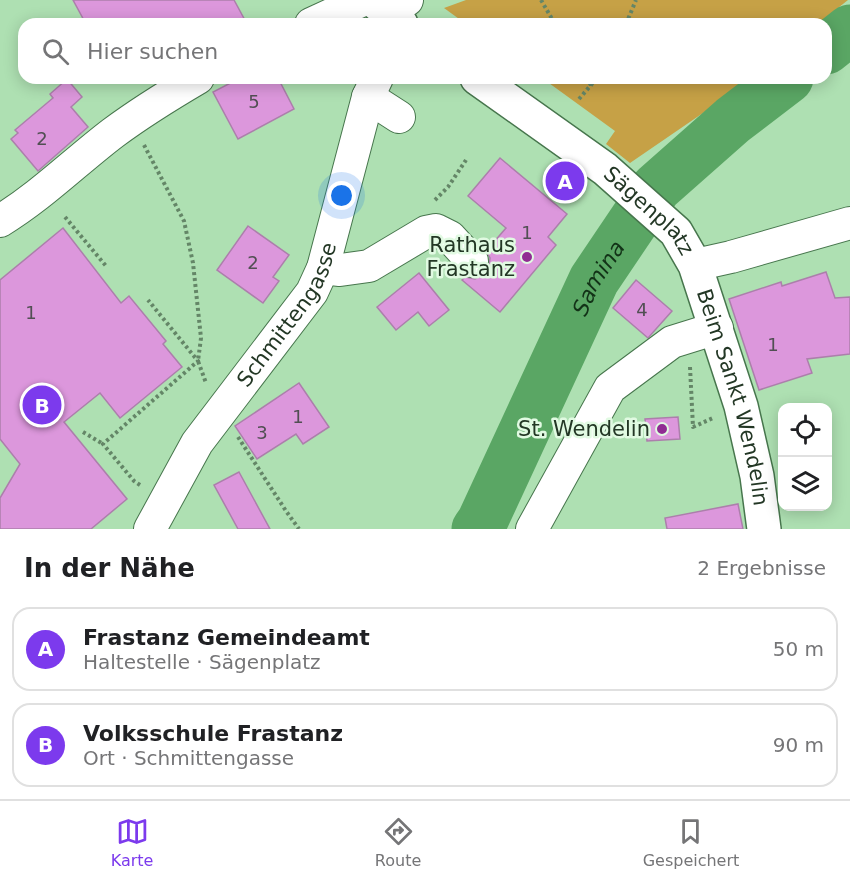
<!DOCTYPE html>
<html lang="de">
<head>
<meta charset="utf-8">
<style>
	:root { --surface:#fff; --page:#f2f2f2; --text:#202124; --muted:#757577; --line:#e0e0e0; --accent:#7c3aed }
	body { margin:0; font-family:"DejaVu Sans",sans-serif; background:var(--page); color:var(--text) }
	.controls { position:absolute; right:18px; bottom:18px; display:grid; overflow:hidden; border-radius:12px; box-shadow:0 3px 15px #0003 }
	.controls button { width:54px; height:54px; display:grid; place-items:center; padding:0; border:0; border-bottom:2px solid var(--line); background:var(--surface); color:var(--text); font:30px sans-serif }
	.you { position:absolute; left:342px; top:196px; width:21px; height:21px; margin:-15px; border:4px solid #fff; border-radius:50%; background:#1a73e8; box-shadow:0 0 0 9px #1a73e833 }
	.badge { display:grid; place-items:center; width:39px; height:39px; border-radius:50%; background:var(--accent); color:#fff; font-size:20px; font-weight:700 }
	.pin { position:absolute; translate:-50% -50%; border:3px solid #fff; box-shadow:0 2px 6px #0006 }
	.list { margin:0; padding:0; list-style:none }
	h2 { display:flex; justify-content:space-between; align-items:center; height:78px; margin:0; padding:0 24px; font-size:26px }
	h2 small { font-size:20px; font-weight:400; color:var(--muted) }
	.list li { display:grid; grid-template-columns:39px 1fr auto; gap:18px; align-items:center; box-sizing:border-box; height:84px; margin:0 12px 12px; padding:0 12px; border:2px solid var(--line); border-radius:18px }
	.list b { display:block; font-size:22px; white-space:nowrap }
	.list p { margin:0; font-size:20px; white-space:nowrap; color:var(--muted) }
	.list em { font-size:20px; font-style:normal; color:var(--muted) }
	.icon { flex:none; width:33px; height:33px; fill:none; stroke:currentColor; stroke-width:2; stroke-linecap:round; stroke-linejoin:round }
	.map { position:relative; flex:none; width:850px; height:529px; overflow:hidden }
	.search { position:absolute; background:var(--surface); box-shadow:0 3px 15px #0003; left:18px; right:18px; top:18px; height:66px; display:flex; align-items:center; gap:15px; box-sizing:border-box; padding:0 21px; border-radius:18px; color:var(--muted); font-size:22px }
	.sheet { height:270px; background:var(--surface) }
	nav { display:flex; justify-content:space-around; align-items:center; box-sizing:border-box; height:84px; border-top:2px solid var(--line); background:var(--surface); font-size:16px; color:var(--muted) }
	nav a { display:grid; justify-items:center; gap:3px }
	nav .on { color:var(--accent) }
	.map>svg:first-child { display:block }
	.green { fill:#c6a146 }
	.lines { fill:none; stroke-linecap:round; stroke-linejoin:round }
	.river { stroke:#5aa664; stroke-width:51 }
	.building { fill:#dc97dc; stroke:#ac7fab; stroke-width:1.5 }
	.minor-casing { stroke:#47764d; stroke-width:34 }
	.major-casing { stroke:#47764d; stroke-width:36 }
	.path { stroke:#648667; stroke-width:4; stroke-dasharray:3 3; stroke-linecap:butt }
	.minor { stroke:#fff; stroke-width:32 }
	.major { stroke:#fff; stroke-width:33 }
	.poi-dot { fill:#902c93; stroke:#e1fae2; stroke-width:2 }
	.labels { text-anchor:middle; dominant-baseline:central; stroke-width:5; stroke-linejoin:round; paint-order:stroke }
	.number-label { font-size:18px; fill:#514f53 }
	.street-label { font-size:21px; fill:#233725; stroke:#e1fae2 }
	.poi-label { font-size:21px; fill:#233725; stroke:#e1fae2; text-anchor:end }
	.water-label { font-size:22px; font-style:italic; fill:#123217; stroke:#e1fae2 }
</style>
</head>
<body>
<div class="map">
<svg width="850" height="529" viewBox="0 0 850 529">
	<rect width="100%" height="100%" fill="#aee0b2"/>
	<!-- green -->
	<path class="green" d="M466 0H848L818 24H466L444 8Z
		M542 78H752L738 89 630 163 606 144 615 131Z"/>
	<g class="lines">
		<!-- river -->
		<g class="river">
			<path d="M826 49 850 30"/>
			<path id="s1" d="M477 529 482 522 594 280 656 188 733 120 788 78"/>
		</g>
	</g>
	<!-- building -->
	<path class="building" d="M73 0H234L247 24H86Z
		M240 78H278L294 109 238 139 213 92Z
		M67 79 82 97 71 107 88 127 38 171 11 139 18 133 15 130 53 98 50 94Z
		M500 158 567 214 548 237 556 245 500 312 462 280 465 277 475 279 485 274 489 266 490 258 486 251 506 228 468 196Z
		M248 226 289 255 273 277 279 281 263 303 217 270Z
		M63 228 121 303 129 296 166 341 163 344 182 367 120 418 100 393 64 422 127 499 91 529H0V498L20 464 0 439V280Z
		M826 272 835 298 850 297V354L807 359 812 373 759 390 729 299 781 282 782 286Z
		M419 273 449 310 429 326 418 312 396 330 377 307Z
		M636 280 672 311 648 338 613 308Z
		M299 383 329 427 303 444 296 434 257 459 235 426Z
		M678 417 680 439 647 441 645 419Z
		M239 472 270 529H238L214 485Z
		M738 504 743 529H667L665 518Z"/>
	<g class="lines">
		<defs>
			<g id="minor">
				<path d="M387 14 407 0"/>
				<path d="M311 24 363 0"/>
				<path d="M368 97 399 117"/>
				<path d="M0 221C41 196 75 162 113 133 140 113 169 95 198 78"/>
				<path d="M695 265 731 257 850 223"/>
				<path d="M323 268 340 270 369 266 426 232 436 230 450 237 472 261"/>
				<path id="s2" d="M150 529 197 443 312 292 323 268 368 97 377 78"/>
				<path d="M532 529 610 388 672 342 717 328"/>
			</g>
			<g id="major">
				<path d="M373 0 401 24"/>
				<path id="s3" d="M477 78 605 169 676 232 695 265 741 406 757 476 764 529"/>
			</g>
		</defs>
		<!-- minor casing -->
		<use href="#minor" class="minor-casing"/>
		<!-- major casing -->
		<use href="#major" class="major-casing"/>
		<!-- path -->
		<path class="path" d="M541 0 555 24
			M626 24 636 0
			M586 78 591 85
			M579 99 597 78
			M144 145 184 221 193 263 201 338 198 361 206 383
			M435 200 448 187 466 160
			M65 217 106 266
			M690 367 693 427 713 418
			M83 432 103 444
			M238 437 286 511 299 529
			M140 485 134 481 103 444 198 361 148 300"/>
		<!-- minor -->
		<use href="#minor" class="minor"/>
		<!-- major -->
		<use href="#major" class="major"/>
	</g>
	<!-- markers -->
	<g class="poi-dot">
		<circle cx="527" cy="257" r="6"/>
		<circle cx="662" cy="429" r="6"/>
	</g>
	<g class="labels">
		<!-- number labels -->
		<g class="number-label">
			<text x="254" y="101">5</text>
			<text x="42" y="138">2</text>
			<text x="527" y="232">1</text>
			<text x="253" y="262">2</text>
			<text x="642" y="309">4</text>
			<text x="31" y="312">1</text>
			<text x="773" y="344">1</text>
			<text x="298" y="416">1</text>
			<text x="262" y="432">3</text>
		</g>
		<!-- street labels -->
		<g class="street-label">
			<text stroke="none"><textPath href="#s3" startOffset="218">Sägenplatz</textPath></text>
			<text stroke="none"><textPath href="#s2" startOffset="256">Schmittengasse</textPath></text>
			<text stroke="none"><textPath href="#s3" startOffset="428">Beim Sankt Wendelin</textPath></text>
		</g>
		<!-- poi labels -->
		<g class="poi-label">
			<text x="515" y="245">Rathaus<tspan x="515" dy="24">Frastanz</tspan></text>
			<text x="650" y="429">St. Wendelin</text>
		</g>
		<!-- water labels -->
		<g class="water-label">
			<text stroke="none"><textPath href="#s1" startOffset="279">Samina</textPath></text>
		</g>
	</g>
</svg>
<div class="controls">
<button><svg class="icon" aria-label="locate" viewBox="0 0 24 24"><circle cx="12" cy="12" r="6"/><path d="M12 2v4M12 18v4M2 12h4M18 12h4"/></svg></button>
<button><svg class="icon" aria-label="layers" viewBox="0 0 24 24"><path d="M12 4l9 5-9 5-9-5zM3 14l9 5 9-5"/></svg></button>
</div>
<div class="you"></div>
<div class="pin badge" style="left:565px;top:181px">A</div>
<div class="pin badge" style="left:42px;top:405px">B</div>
<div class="search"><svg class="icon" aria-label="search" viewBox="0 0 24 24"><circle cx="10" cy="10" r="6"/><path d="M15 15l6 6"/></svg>Hier suchen</div>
</div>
<section class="sheet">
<h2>In der Nähe<small>2 Ergebnisse</small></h2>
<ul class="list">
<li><span class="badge">A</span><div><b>Frastanz Gemeindeamt</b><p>Haltestelle · Sägenplatz</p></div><em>50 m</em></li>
<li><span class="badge">B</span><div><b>Volksschule Frastanz</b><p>Ort · Schmittengasse</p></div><em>90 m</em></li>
</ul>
</section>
<nav>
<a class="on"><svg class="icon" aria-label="map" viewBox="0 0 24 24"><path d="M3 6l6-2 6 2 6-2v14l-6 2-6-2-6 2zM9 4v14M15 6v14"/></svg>Karte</a>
<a><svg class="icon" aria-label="directions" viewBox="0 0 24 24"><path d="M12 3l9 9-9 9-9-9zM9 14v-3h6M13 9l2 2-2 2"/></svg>Route</a>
<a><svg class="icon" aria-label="saved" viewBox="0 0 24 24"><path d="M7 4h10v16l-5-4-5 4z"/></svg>Gespeichert</a>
</nav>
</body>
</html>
